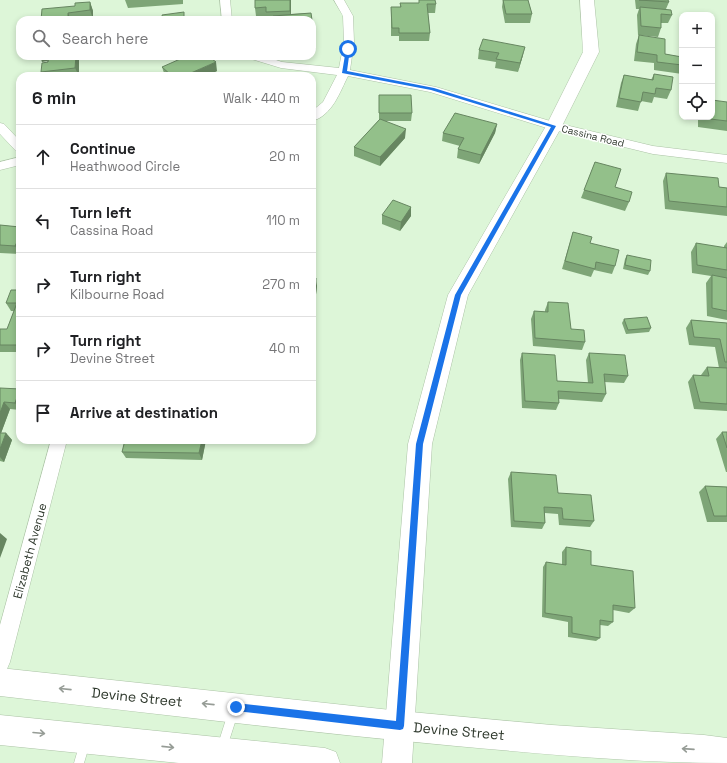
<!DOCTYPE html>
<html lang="en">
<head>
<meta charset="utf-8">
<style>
	:root { --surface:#fff; --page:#f6f6f6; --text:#202124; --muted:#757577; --line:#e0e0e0 }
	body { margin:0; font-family:"Space Grotesk",sans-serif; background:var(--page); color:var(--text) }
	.controls { position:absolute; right:12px; top:12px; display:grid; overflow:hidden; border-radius:8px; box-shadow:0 2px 6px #0003 }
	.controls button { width:36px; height:36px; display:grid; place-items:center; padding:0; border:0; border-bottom:1px solid var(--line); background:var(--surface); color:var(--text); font:20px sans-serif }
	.stop { position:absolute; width:12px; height:12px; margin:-9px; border:3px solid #1a73e8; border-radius:50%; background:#fff }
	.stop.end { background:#1a73e8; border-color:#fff; box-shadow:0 1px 4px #0008 }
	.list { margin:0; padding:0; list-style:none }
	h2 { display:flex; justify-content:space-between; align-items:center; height:52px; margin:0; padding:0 16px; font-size:17px }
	h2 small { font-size:13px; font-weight:400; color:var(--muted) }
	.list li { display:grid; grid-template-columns:26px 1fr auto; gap:12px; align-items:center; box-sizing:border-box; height:64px; padding:0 16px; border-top:1px solid var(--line) }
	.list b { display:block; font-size:15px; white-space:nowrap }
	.list p { margin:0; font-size:13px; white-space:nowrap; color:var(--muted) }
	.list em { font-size:13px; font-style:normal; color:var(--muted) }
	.icon { flex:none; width:22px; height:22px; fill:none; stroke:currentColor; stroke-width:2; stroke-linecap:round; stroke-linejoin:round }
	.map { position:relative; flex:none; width:727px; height:763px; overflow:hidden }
	.search { position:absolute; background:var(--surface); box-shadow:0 2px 6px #0003; left:16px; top:16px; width:300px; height:44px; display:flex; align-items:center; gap:10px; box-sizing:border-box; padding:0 14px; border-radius:12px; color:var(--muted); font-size:15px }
	.panel { position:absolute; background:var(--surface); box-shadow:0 2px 6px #0003; left:16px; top:72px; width:300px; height:372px; border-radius:12px }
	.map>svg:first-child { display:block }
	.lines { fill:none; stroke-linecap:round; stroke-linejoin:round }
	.lane-casing { stroke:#acc3a6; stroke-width:1 }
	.street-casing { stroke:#acc3a6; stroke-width:1 }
	.secondary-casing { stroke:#acc3a6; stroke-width:1 }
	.primary-casing { stroke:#acc3a6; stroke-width:1 }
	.lane { fill:#fff; fill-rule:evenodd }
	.street { fill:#fff; fill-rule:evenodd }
	.secondary { fill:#fff; fill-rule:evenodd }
	.primary { fill:#fff; fill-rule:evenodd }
	.wall { fill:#7ea577 }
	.shaded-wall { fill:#678661 }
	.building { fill:#93c08a; stroke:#678661 }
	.oneway { stroke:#969c96 }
	.route { fill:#1a73e8 }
	.labels { text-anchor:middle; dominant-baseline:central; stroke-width:3; stroke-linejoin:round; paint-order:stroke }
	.far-street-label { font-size:10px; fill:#2e382c; stroke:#fff }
	.street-label { font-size:12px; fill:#2e382c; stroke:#fff }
	.near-street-label { font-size:14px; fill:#2e382c; stroke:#fff }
</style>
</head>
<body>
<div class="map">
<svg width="727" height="763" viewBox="0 0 727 763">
	<rect width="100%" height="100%" fill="#ddf6d8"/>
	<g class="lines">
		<defs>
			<path id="lane" d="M233 708 237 709 238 713 222 763H212L228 713 229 709Z
				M85 738 89 739 90 743 84 763H74L81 739Z"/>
			<path id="street" d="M220 0H230L232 20H222Z
				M334 0H344L353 16 354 42 350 70 436 87 557 123 653 146 727 155V163L653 154 550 129 430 92 348 76C340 92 332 116 312 121V111L323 102 337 75 281 68 248 58 246 56H264L282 62 339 68 344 42 343 16Z
				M0 123 4 124 20 141V152L16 151 0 134Z
				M20 157V165L0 170V162Z
				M51 440H67L10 662 7 669 0 672V625Z"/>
			<path id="secondary" d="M580 0H594L599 52 562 126 468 295 432 444 412 763H382L408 444 448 295 546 126 583 52Z"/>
			<path id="primary" d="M0 668 400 711 552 725 704 735 727 738V763C636 763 546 754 456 746 304 732 152 713 0 696Z
				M0 715 325 748 336 752 340 763H179L0 745Z"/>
		</defs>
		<!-- lane casing -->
		<use href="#lane" class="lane-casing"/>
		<!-- street casing -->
		<use href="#street" class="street-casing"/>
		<!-- secondary casing -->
		<use href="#secondary" class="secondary-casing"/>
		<!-- primary casing -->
		<use href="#primary" class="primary-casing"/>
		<!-- lane -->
		<use href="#lane" class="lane"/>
		<!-- street -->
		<use href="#street" class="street"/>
		<!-- secondary -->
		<use href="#secondary" class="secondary"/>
		<!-- primary -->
		<use href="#primary" class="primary"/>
	</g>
	<!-- wall -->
	<path class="wall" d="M125 0H183V4L128 8Z
		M255 0H291V14L311 13 315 41 316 49 312 50V20H267V16H256L255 8Z
		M419 0 436 4 435 13H428L430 33 429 41H399V36H391V7H400V3H419Z
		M503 0H528L532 14 530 23H505L502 7Z
		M635 0H668L669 2 666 9 672 15 668 23H661V28L658 37 638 35 637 15 639 9H636Z
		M90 2 93 11V19L83 20H41L75 6Z
		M639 35 665 54 682 57V74L654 70V63L634 61 636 44Z
		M479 50 523 55 518 72 495 68 496 62 478 59Z
		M79 56V76H43L41 72 48 61 42 62Z
		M162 67 217 71 206 76H165Z
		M654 74 671 90 667 99 654 97 652 103 641 101 638 111 616 107 621 83 624 75 651 80Z
		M379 95 412 113 411 121H386L405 138 380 166 354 156V147L379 120Z
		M727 102V131L698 127V117H712Z
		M497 124 495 133 479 164 457 158 458 149 460 146 442 141 443 133Z
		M595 162 615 187 629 202 625 211 581 198Z
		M666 173 719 187 727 188V216L665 209 663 181Z
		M411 207V216L400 231 382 224V215Z
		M0 225 20 227V254L0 253Z
		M573 232 590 243 615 266 612 274 594 270 591 277 562 269Z
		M727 242V320L707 316 706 283 711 276 692 273 691 252 696 243 724 248V246Z
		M627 255 650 271 648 275 623 269 625 259Z
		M312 278 317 286 314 311 312 310Z
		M20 290V352H0V329H7L14 311H11L6 303Z
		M548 302 571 329 585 342 582 350 533 346 531 319 534 311 545 312V310Z
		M624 319 651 328 649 332 626 334 622 323Z
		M691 320 727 323V411L694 409 688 382 693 375 701 376V375L707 367 719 368 715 347 689 345 686 328Z
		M522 353 557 381 588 383 586 360 589 353 628 376 624 383 604 382 606 394 602 402 559 399V403L556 410 522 408 520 360Z
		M0 389H20V410L10 409 1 433H6L12 440 4 462 0 461Z
		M722 432H727V472H726L716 439Z
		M206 440 202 460 126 458 122 452Z
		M511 472 558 493 594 521 590 527 559 525 558 514 545 513V523L542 529 511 527 508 479Z
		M705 486 727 487V522H707L699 492Z
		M566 547 591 565 635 608 629 613 613 610V622L608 626 600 625V638L596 641 568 637V622L542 617 543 567 546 562 562 565V552Z"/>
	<!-- shaded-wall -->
	<path class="shaded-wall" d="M290 0H291V20L290 11Z
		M90 2 93 11V19L90 10Z
		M68 13 71 20H68Z
		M525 47 523 55 518 72 520 63Z
		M40 56H51L52 60 42 62Z
		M76 56H79V76L75 68Z
		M216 62 217 71 206 76H184Z
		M497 124 495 133 479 164 481 155Z
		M406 129 405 138 380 166V157Z
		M411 207V216L400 231 401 222Z
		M20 236V254L15 246Z
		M316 278 317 286 314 311 313 303Z
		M20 389V409L15 403Z
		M4 402 10 409 0 436V413Z
		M6 433 12 440 4 462 0 457V449Z
		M202 440H206L202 460 199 453Z
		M0 533 7 539 0 558Z"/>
	<!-- building -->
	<path class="building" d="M255 0H290V11L266 12V7L255 8Z
		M419 0H435L436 4H427L430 33H399V28H392L391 7H401L400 3H419Z
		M503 0H528L532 14H506Z
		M639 0H668L669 2Z
		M90 2V10L68 13V20H41L42 9 75 6V3Z
		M640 7 671 10 672 15 661 14V28L641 26Z
		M184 12V20H163L162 15Z
		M311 13 315 41H312V20H274L273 16Z
		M639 35 665 39V54L682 57V65L657 62V55L637 52Z
		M483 39 525 47 520 63 496 59 499 53 479 50Z
		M49 56H76L75 68 41 72 42 63 48 62Z
		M187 56H208L216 62 184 76H172L162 67Z
		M654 74 673 77 671 90 656 88 655 94 643 92 641 102 619 98 624 75 653 80Z
		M379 95H411L412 113H379Z
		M712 100 727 102V121L702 118V117H712Z
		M455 113 497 124 481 155 458 149 464 138 443 133Z
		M380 119 406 129 380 157 354 147Z
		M595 162 621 169 615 187 632 192 629 202 584 190Z
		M666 173 718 178 719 187 727 188V207L669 201Z
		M393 200 411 207 401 222 382 215Z
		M0 225 20 227V236L15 246 0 245Z
		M573 232 592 237 590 243 619 250 615 266 596 262 595 269 565 261Z
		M696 243 727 248V270L697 265Z
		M627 255 651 260 650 271 625 265Z
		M712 275 727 278V311L712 308Z
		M312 278H316L313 303H312Z
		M11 290H20V345H0V329H7L17 303H6Z
		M548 302 568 303 571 329 584 330 585 342 535 338 534 311 548 312Z
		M647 317 651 328 628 330 624 319Z
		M691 320 727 323V362H725L720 339 694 337Z
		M522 353 555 355 557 381 593 383 589 353 625 355 628 376 604 374 606 394 558 391 559 403 525 401Z
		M707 367 727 368V404L700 402 693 375 709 376Z
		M0 388 20 389 15 403 4 402 0 413Z
		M722 432H727V448Z
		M0 433H6L0 449Z
		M125 440H202L199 453 122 452Z
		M511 472 556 475 558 493 591 495 594 521 563 519 562 508 544 507 545 523 514 521Z
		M705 486 727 487V516H714Z
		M566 547 591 551V565L633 571 635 608 613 605V622L600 620V638L572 633V617L545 613 546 562 566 565Z"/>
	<!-- one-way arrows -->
	<defs><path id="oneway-shaft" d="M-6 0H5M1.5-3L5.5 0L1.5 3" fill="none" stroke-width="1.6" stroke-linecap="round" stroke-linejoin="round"/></defs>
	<g class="oneway">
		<use href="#oneway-shaft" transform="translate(65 689) rotate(-174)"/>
		<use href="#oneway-shaft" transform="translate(208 704) rotate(-174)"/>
		<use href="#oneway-shaft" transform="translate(39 733) rotate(5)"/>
		<use href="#oneway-shaft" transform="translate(168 747) rotate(6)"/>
		<use href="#oneway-shaft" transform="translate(688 749) rotate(-176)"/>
	</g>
	<!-- route -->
	<path class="route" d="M348 48 350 49 347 71 434 88 556 126 461 295 423 444 404 726 403 729 400 730 236 711 232 710 231 707 232 704 236 703 396 721 416 444 455 295 551 127 431 90 342 73 346 49Z"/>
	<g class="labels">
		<!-- far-street labels -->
		<g class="far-street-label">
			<text transform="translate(593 136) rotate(14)">Cassina Road</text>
		</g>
		<!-- street labels -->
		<g class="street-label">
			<text transform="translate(30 551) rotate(-75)">Elizabeth Avenue</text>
		</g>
		<!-- near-street labels -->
		<g class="near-street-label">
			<text transform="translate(137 697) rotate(6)">Devine Street</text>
			<text transform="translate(459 731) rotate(5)">Devine Street</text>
		</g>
	</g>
</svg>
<div class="controls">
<button>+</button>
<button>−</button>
<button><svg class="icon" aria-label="locate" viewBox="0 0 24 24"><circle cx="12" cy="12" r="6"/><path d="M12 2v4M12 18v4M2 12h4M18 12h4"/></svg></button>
</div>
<div class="stop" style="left:348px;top:49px"></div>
<div class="stop end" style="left:236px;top:707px"></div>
<div class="search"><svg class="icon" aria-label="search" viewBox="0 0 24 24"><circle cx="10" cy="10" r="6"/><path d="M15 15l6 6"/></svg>Search here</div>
<section class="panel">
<h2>6 min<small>Walk · 440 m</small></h2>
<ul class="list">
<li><svg class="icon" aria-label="ahead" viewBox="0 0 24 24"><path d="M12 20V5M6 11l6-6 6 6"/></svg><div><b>Continue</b><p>Heathwood Circle</p></div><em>20 m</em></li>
<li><svg class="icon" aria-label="left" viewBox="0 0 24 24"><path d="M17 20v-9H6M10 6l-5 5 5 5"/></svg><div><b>Turn left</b><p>Cassina Road</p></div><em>110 m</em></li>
<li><svg class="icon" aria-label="right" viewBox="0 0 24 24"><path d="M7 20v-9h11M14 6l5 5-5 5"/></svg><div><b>Turn right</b><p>Kilbourne Road</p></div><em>270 m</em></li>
<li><svg class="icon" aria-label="right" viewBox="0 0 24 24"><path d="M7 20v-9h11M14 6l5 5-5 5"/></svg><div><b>Turn right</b><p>Devine Street</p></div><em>40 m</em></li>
<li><svg class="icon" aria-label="arrive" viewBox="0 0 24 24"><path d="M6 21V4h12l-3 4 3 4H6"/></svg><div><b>Arrive at destination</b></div></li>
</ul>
</section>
</div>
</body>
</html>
